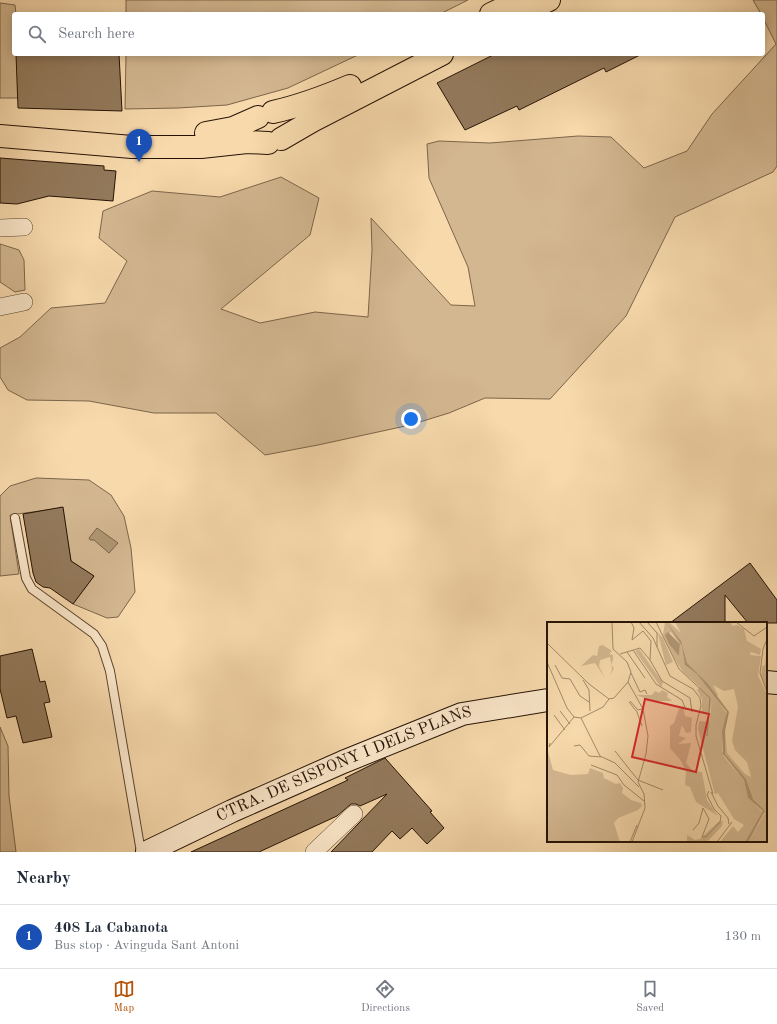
<!DOCTYPE html>
<html lang="en">
<head>
<meta charset="utf-8">
<style>
	:root { --surface:#fff; --page:#f6f6f7; --text:#1f2937; --muted:#747a83; --line:#e0e1e3; --accent:#b45309 }
	body { margin:0; font-family:"Old Standard TT",serif; background:var(--page); color:var(--text) }
	.you { position:absolute; left:411px; top:419px; width:14px; height:14px; margin:-10px; border:3px solid #fff; border-radius:50%; background:#1a73e8; box-shadow:0 0 0 6px #1a73e833 }
	.badge { display:grid; place-items:center; width:26px; height:26px; border-radius:50%; background:var(--accent); color:#fff; font-size:13px; font-weight:700 }
	.pin { position:absolute; translate:-50% -33px; filter:drop-shadow(0 1px 2px #0008) }
	.pin::after { content:''; position:absolute; top:21px; width:14px; height:12px; background:inherit; clip-path:polygon(0 0,100% 0,50% 100%) }
	.list { margin:0; padding:0; list-style:none }
	h2 { display:flex; justify-content:space-between; align-items:center; height:52px; margin:0; padding:0 16px; font-size:17px }
	h2 small { font-size:13px; font-weight:400; color:var(--muted) }
	.list li { display:grid; grid-template-columns:26px 1fr auto; gap:12px; align-items:center; box-sizing:border-box; height:64px; padding:0 16px; border-top:1px solid var(--line) }
	.list b { display:block; font-size:15px; white-space:nowrap }
	.list p { margin:0; font-size:13px; white-space:nowrap; color:var(--muted) }
	.list em { font-size:13px; font-style:normal; color:var(--muted) }
	.icon { flex:none; width:22px; height:22px; fill:none; stroke:currentColor; stroke-width:2; stroke-linecap:round; stroke-linejoin:round }
	.map { position:relative; flex:none; width:777px; height:852px; overflow:hidden }
	.search { position:absolute; background:var(--surface); box-shadow:0 2px 10px #0003; left:12px; right:12px; top:12px; height:44px; display:flex; align-items:center; gap:10px; box-sizing:border-box; padding:0 14px; border-radius:4px; color:var(--muted); font-size:15px }
	.sheet { height:116px; background:var(--surface) }
	nav { display:flex; justify-content:space-around; align-items:center; box-sizing:border-box; height:56px; border-top:1px solid var(--line); background:var(--surface); font-size:11px; color:var(--muted) }
	nav a { display:grid; justify-items:center; gap:2px }
	nav .on { color:var(--accent) }
	.map>svg:first-child { display:block }
	.green { fill:#d3b790; stroke:#7c654a }
	.water { fill:#b09673; stroke:#796247 }
	.building { fill:#937a5c; stroke:#261305 }
	.lines { fill:none; stroke-linecap:round; stroke-linejoin:round }
	.service-casing { stroke:#5a442f; stroke-width:10 }
	.minor-casing { stroke:#5a442f; stroke-width:18 }
	.secondary-casing { stroke:#261305; stroke-width:24 }
	.primary-casing { stroke:#261305; stroke-width:24 }
	.service { stroke:#fae6c9; stroke-width:8 }
	.minor { stroke:#fae6c9; stroke-width:17 }
	.secondary { stroke:#fae6c9; stroke-width:22 }
	.primary { stroke:#f7d9ac; stroke-width:22 }
	.labels { text-anchor:middle; dominant-baseline:central; stroke-width:3; stroke-linejoin:round; paint-order:stroke }
	.street-label { font-size:16px; fill:#261305; stroke:#fae6c9 }
	.inset-road { fill:none; stroke:#a38a69; stroke-width:1 }
	.view { fill:#d62828; fill-opacity:0.15; stroke:#d62828; stroke-width:2 }
	.inset-edge { fill:none; stroke:#261305; stroke-width:2 }
</style>
</head>
<body>
<div class="map">
<svg width="777" height="852" viewBox="0 0 777 852">
	<rect width="100%" height="100%" fill="#f7d9ac"/>
	<filter id="stains"><feTurbulence type="fractalNoise" baseFrequency=".005" numOctaves="4"/><feColorMatrix values="0 0 0 0 .2 0 0 0 0 .09 0 0 0 0 .02 0 0 0 .5 -.17"/></filter>
	<radialGradient id="worn" r=".72"><stop offset=".6" stop-color="#630" stop-opacity="0"/><stop offset="1" stop-color="#630" stop-opacity=".3"/></radialGradient>
	<!-- green -->
	<path class="green" d="M126 0H468L440 14H126Z
		M753 0H777V166L773 172 675 217 626 316 550 399 485 398 449 413 410 425 318 445 265 455 216 413H154L89 401 27 400 8 390 0 377V348L20 337 51 308 105 303 127 261 99 238 103 211 152 191 220 197 281 177 319 198 310 235 221 309 260 323 315 312 368 317 372 250 371 218 451 305 475 306 468 267 429 178 427 144 439 141 490 143 578 136 611 137 644 168 687 151 712 114 776 44 763 18V14H761Z
		M0 3 15 5 16 14H14V54H17L18 98H0Z
		M126 54H360L288 88 227 105 178 108 125 109Z
		M0 244 19 250 24 260 25 290 15 292 0 282Z
		M36 478 89 480 111 495 124 516 131 548 135 592 118 617 107 618 73 604 94 576 71 561 62 508 10 515 19 574 0 576V496L10 486Z
		M0 727 8 746 9 796 16 852H0Z"/>
	<!-- water -->
	<path class="water" d="M97 528 118 543 109 553 94 540H90L89 538Z"/>
	<!-- building -->
	<path class="building" d="M16 54H119L122 111 18 108Z
		M495 54H642L606 72 604 68 519 110 517 106 465 130 437 83Z
		M0 158 104 166V170L116 171 113 201 49 196 17 204 0 203Z
		M63 507 71 561 94 576 73 604 50 588 43 587 36 582 33 573 23 514Z
		M750 563 777 600V623H748L725 595V623H670Z
		M32 649 40 682 45 681 50 702 44 703 52 737 23 743 16 716 7 718 0 689V656Z
		M385 758 432 811 430 812 444 828 427 844 412 828 400 839 392 831 372 852H331L387 794 360 806 356 804H351L337 816 259 852H191L348 780 345 778Z"/>
	<g class="lines">
		<defs>
			<path id="service" d="M15 518 26 578 32 589 94 634 102 646 110 671 141 852"/>
			<path id="minor" d="M0 228 24 227
				M0 307 24 302
				M314 852 354 814"/>
			<g id="secondary">
				<path d="M766 682 777 683"/>
				<path id="s1" d="M147 852 232 811 343 762 462 714 548 700"/>
			</g>
			<path id="primary" d="M491 14 520 0
				M521 14 549 0
				M273 112C300 106 324 97 350 86
				M206 133 233 128 258 117
				M0 136 132 147H201L247 142 268 143
				M281 139 312 121 442 54"/>
		</defs>
		<!-- service casing -->
		<use href="#service" class="service-casing"/>
		<!-- minor casing -->
		<use href="#minor" class="minor-casing"/>
		<!-- secondary casing -->
		<use href="#secondary" class="secondary-casing"/>
		<!-- primary casing -->
		<use href="#primary" class="primary-casing"/>
		<!-- service -->
		<use href="#service" class="service"/>
		<!-- minor -->
		<use href="#minor" class="minor"/>
		<!-- secondary -->
		<use href="#secondary" class="secondary"/>
		<!-- primary -->
		<use href="#primary" class="primary"/>
	</g>
	<g class="labels">
		<!-- street labels -->
		<g class="street-label">
			<text stroke="none"><textPath href="#s1" startOffset="216">CTRA. DE SISPONY I DELS PLANS</textPath></text>
		</g>
	</g>
	<!-- overview -->
	<g transform="translate(547 622)">
		<rect width="220" height="220" fill="#f7d9ac"/>
		<path d="M118 0H122L134 11 128 0H184L185 4 190 3 197 7 200 19 214 27 213 33 204 30 203 33 214 34 211 54 220 72V220H201L218 191 202 172 199 157 178 132 177 125 178 110 180 131 198 152 204 155 200 140 188 128 185 119 191 85 187 67 177 69 166 63 171 73 169 75 180 92 175 109V128L177 135 197 158 201 176 216 190 198 220H173L186 204 191 210 197 203 187 197 171 171 168 172 167 169 151 107 152 99 162 100 165 80 162 93 155 91V77L150 68 153 65 136 50 127 36 116 13ZM124 10 133 22 132 34 119 13ZM102 2 116 16 126 40 119 43 111 12ZM56 23 65 29 62 32 66 33V38L64 43 67 46 63 54 65 47 63 35 53 38 52 44 58 56 48 41 34 44 46 33 50 34 52 24ZM92 27 116 61 114 65 88 29ZM219 33H220V69L214 54 215 44 218 43ZM115 68 121 71 120 75 125 79H106L89 73H105L108 69 112 71ZM136 84 138 94 145 96 144 110 139 111 135 103 132 114 139 116 131 122 144 121 139 141 146 149 155 150 160 178 171 194 149 180 143 165 138 163 139 150 134 139 123 126V104L127 101 132 87ZM0 126 6 148 24 153 41 152 43 146 56 151 57 156 69 162 73 161 76 166 75 171 84 178 94 181 95 184 91 188 71 196 67 201 73 220H0ZM176 199 175 204 160 220H140V213L148 218 153 217 171 200Z" fill="#d3b790" fill-rule="evenodd"/>
		<path d="M119 0 134 19 140 41 161 62 182 90 178 109V132L199 157 206 177 218 189 201 220H198L216 189 201 176 197 158 176 132 175 109 180 90 150 52 138 43 135 24ZM121 10 133 22 132 34 122 22 118 13Z" fill="#b09673"/>
		<path class="inset-road" d="M84 0 87 6 85 18 96 9M92 0 106 16 123 54 146 67 153 76 154 84 149 103V114L166 172M100 0 110 11V25M109 0 132 47 163 76 160 114M189 0 207 14 220 5M220 17 216 27 213 51 220 70M0 21 42 62 62 77 67 76 81 60 84 50 80 40 66 27 65 0M86 28 109 62 135 78 139 88M80 30 98 56M73 32 93 26 103 38 104 19 96 9M103 38 115 59 143 76 145 90M0 40 20 86 27 95 34 96M8 43 15 56 23 57 33 74 42 80M84 51 93 70 98 68 100 72M36 58 42 68 43 89M81 60 96 87 101 114 99 132 91 160 97 172 98 186 85 220M83 79 91 88 95 87M82 80 90 90 95 104M13 89 23 102M7 93 18 108M34 96 53 134 68 141 92 165M34 96 56 85 62 77M3 121 2 125 27 95M27 124 33 123 42 134 54 135M68 129 91 158 116 168M44 143 70 153 77 163 97 179M164 170 171 184 181 196 182 202M146 208 152 201 156 186 162 197 155 215H159L173 200 174 194 167 187 160 173 162 169M83 220 90 203M170 220 185 200"/>
		<path class="view" d="M98 77 162 92 149 150 85 135Z"/>
		<rect width="220" height="220" class="inset-edge"/>
	</g>
	<rect width="100%" height="100%" filter="url(#stains)"/>
	<rect width="100%" height="100%" fill="url(#worn)"/>
</svg>
<div class="you"></div>
<div class="pin badge" style="left:139px;top:162px;background:#1a4fb4">1</div>
<div class="search"><svg class="icon" aria-label="search" viewBox="0 0 24 24"><circle cx="10" cy="10" r="6"/><path d="M15 15l6 6"/></svg>Search here</div>
</div>
<section class="sheet">
<h2>Nearby<small></small></h2>
<ul class="list">
<li><span class="badge" style="background:#1a4fb4">1</span><div><b>408 La Cabanota</b><p>Bus stop · Avinguda Sant Antoni</p></div><em>130 m</em></li>
</ul>
</section>
<nav>
<a class="on"><svg class="icon" aria-label="map" viewBox="0 0 24 24"><path d="M3 6l6-2 6 2 6-2v14l-6 2-6-2-6 2zM9 4v14M15 6v14"/></svg>Map</a>
<a><svg class="icon" aria-label="directions" viewBox="0 0 24 24"><path d="M12 3l9 9-9 9-9-9zM9 14v-3h6M13 9l2 2-2 2"/></svg>Directions</a>
<a><svg class="icon" aria-label="saved" viewBox="0 0 24 24"><path d="M7 4h10v16l-5-4-5 4z"/></svg>Saved</a>
</nav>
</body>
</html>
